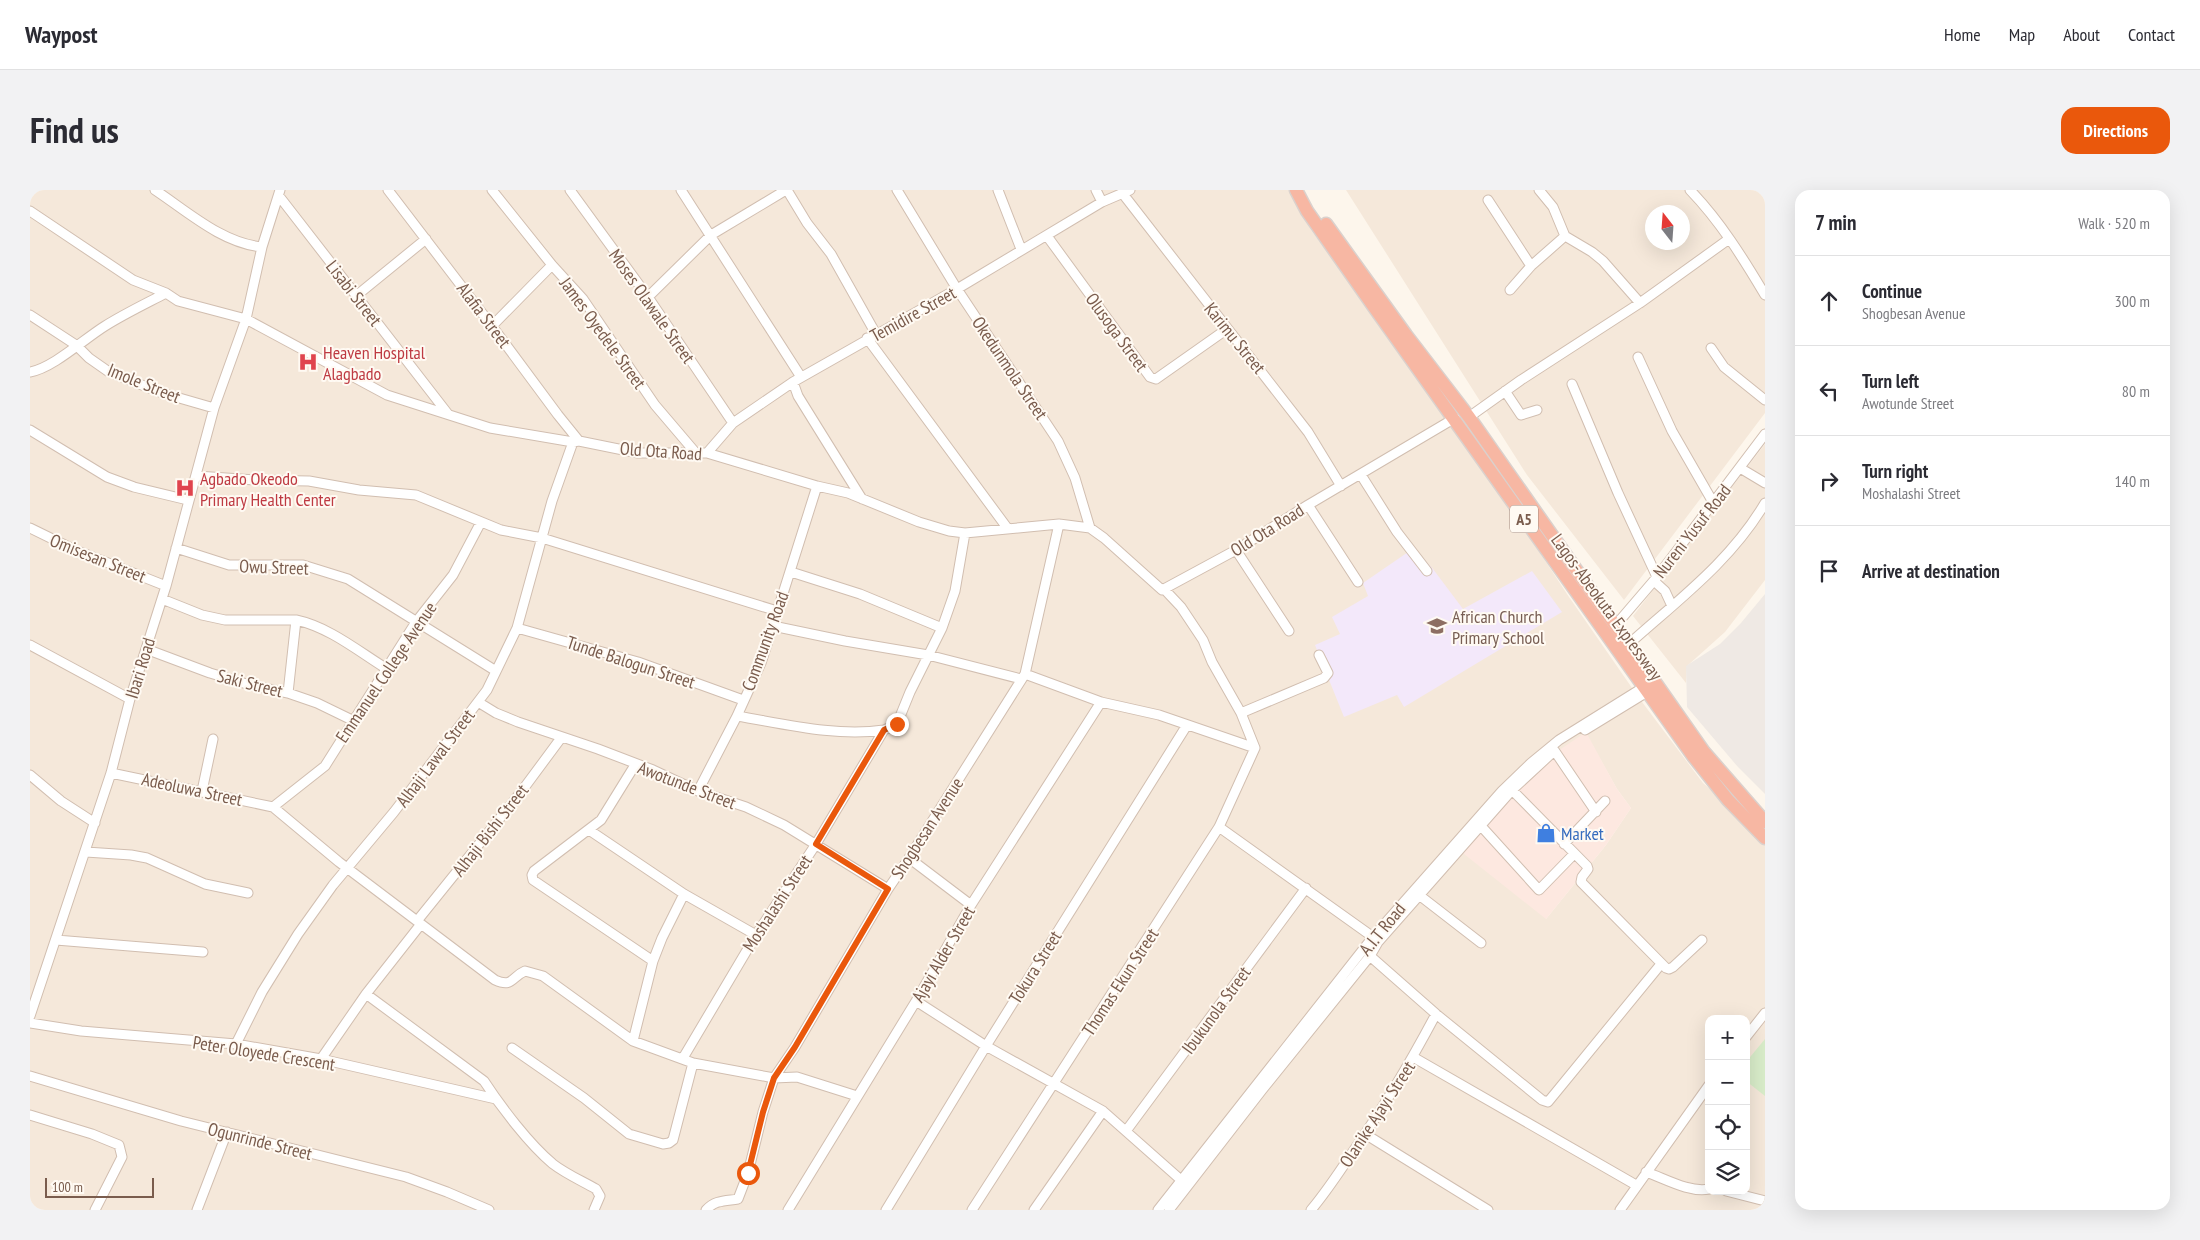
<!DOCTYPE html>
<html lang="en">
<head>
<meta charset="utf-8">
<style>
	:root { --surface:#fff; --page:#f2f2f3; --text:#2b2b33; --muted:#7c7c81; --line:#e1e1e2; --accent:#ea580c }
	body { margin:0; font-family:"PT Sans Narrow",sans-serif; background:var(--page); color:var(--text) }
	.controls { position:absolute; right:15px; bottom:15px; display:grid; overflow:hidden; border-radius:10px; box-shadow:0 5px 20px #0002 }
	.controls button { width:45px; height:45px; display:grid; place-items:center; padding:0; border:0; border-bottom:1px solid var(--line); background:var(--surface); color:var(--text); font:25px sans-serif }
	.compass { position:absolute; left:1615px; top:15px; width:45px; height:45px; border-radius:50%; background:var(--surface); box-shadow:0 5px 20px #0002; rotate:343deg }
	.scale { position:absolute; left:15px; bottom:12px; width:109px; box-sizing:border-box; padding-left:5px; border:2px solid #7a5c4d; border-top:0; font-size:14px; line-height:18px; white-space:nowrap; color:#7a5c4d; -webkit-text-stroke:4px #fffaf3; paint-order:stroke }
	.stop { position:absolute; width:15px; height:15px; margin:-11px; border:4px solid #ea580c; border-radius:50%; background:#fff }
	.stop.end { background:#ea580c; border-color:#fff; box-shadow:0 1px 5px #0008 }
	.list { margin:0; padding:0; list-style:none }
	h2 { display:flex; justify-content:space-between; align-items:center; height:65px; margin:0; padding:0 20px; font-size:21px }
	h2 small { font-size:16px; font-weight:400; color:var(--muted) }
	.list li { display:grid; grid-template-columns:32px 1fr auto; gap:15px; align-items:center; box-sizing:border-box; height:90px; padding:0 20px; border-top:1px solid var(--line) }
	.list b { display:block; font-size:19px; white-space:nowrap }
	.list p { margin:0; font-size:16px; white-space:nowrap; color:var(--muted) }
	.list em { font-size:16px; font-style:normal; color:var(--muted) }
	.icon { flex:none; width:28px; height:28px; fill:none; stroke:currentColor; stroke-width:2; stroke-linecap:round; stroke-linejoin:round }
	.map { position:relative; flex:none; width:1735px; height:1020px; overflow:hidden; border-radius:15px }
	header { display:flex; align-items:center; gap:30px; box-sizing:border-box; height:70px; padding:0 25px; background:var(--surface); border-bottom:1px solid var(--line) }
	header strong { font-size:24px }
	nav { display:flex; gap:28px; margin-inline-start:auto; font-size:18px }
	.intro { display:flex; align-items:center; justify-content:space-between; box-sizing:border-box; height:120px; padding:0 30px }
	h1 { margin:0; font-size:35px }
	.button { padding:12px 22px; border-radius:15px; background:var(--accent); color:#fff; font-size:18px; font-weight:700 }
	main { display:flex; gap:30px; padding:0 30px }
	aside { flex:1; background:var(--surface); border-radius:15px; box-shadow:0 5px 20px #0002 }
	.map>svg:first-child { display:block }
	.residential { fill:#f5e8da; fill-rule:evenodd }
	.commercial { fill:#fde8e0 }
	.industrial { fill:#efe9e4 }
	.education { fill:#f3e8fa }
	.green { fill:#d8ecc9 }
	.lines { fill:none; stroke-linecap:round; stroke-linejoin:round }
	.minor-casing { stroke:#d1beb0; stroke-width:11 }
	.highway-casing { stroke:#dad1cd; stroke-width:15 }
	.minor { stroke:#fff; stroke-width:9 }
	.highway { stroke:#f7b7a3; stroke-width:12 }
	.route { stroke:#ea580c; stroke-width:6 }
	.labels { text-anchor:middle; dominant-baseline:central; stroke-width:4; stroke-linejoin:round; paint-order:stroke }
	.shield { fill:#fffaf3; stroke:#a28b7f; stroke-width:1 }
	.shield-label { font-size:16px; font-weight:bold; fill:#7a5c4d }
	.street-label { font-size:18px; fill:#7a5c4d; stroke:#fffaf3 }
	.health-label { font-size:18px; fill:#be3a42; stroke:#fffaf3; text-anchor:start }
	.education-label { font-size:18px; fill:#785e54; stroke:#fffaf3; text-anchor:start }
	.shop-label { font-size:18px; fill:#366cbe; stroke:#fffaf3; text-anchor:start }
</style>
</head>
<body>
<header>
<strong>Waypost</strong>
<nav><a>Home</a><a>Map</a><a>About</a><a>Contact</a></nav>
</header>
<div class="intro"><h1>Find us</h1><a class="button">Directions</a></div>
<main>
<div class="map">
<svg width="1735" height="1020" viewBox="0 0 1735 1020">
	<rect width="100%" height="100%" fill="#fdf6ec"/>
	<!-- residential -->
	<path class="residential" d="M0 0H1264L1281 40 1418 223 1539 407 1609 508 1673 593 1735 647V1020H0ZM1555 542 1587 599 1601 618 1576 655 1516 729ZM1679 829H1716V1001H1679Z
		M1316 0H1735V223L1594 410 1497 285ZM1622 22H1652V52H1622Z
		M1735 254V390L1695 442 1657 476 1656 493 1603 426Z"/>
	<!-- commercial -->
	<path class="commercial" d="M1556 542 1587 599 1601 618 1576 655 1516 729 1429 660 1525 563Z"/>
	<!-- industrial -->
	<path class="industrial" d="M1735 404V604L1708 577 1657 517 1656 476 1690 454 1711 433Z"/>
	<!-- education -->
	<path class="education" d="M1384 358 1403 379 1433 419 1502 381 1532 422 1374 517 1367 505 1314 527 1285 455 1310 444 1302 427 1338 406 1333 393Z"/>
	<!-- green -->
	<path class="green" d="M1735 849V906L1716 891V872Z"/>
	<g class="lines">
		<defs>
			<path id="minor" d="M125 0C158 22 192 53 232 57
				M358 0 462 136 528 225 549 251
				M462 0 522 75 553 109 625 215 665 262
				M540 0 618 107 703 233
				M651 0 771 187
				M757 0 777 33 801 64 846 144
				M867 0 927 99 1028 251 1045 288 1060 338
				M968 0 991 59
				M1066 0 1072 12
				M1509 0 1523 17 1535 46 1562 62 1573 71 1610 113
				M1660 0C1690 31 1713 68 1735 105
				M1093 4 1278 242 1311 296
				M249 6 418 224
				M1458 10 1501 76
				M0 21 103 90 136 103 148 111 216 129 357 205 460 238 543 252 549 251 608 263H677L787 296 818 303 889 332 919 341 935 343 1029 334 1060 338 1074 348 1132 400 1206 360 1278 315 1425 228
				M1017 46 1120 187 1126 189 1197 139
				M1480 100 1501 76 1535 46
				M326 106 396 49
				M618 107 681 45 756 0
				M0 125 46 155 59 168 79 182 132 203 184 218
				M462 136 522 75
				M837 148 978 339
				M1681 158 1694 177 1735 210
				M1608 167 1642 241 1684 314
				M0 182C23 178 54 149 75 136 94 124 115 114 136 103
				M763 192 768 206 832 309
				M1542 194 1588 303 1627 387
				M1475 201 1491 225 1507 220
				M1439 227 1491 190 1610 113 1699 49
				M0 240 77 287 104 297 158 310
				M677 263 703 233 763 192 927 99 1072 12 1100 0
				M1710 278 1735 293
				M1331 285 1367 342 1397 381
				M167 286 225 290 279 291 329 300 386 305 471 340 512 348 747 421
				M1278 315 1328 392
				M0 338 43 359 136 396
				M146 358 199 375H273L318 389 466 481
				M1206 360 1259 441
				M761 382 830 404 912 438
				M1624 391 1635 401 1642 416
				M1135 400 1151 417 1173 450 1182 472 1211 523 1225 558
				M132 409 172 425 195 430H266C299 437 328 461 357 479
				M743 436 815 451 898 465 991 489
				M1585 436 1627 387 1735 244
				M487 438 608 472 713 510
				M1599 454C1648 410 1701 371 1735 313
				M0 455 100 509
				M116 459 180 483 220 495 258 503 287 513 322 530
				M995 484 1071 512 1129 525 1225 558
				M258 503 266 430
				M448 512 466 523 488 532 568 559 623 580 668 601 716 617 754 635 858 699
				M1211 523 1294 488 1298 483 1289 465
				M707 526C755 534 806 547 854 540
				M1555 540 1617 502
				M1524 560 1566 622
				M605 575 571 630 504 681 502 685 503 690 623 771
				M81 583 243 617 309 672 465 790C483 798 481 787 495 781L513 786 603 851 663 873 744 888 767 887 827 906
				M0 585 31 611 65 633
				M1482 600 1557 676 1558 679 1552 687 1551 692 1555 696 1636 778 1639 779 1643 777 1672 750
				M172 601 183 549
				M668 601 707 526 731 473 787 296
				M243 617 295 576 386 432 423 385 451 332
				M1451 636 1509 700 1544 664
				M1189 637 1343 747
				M559 640 654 704 726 745
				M1534 654 1575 611
				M56 662 101 665 117 668 175 694 218 703
				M879 668 941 715
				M1389 705 1451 753
				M387 731 491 602 531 548
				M26 750 173 762
				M1340 766 1406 824 1512 910 1518 912 1631 774
				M336 804 454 891C471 917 499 954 523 974 536 984 552 991 566 999L570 1006 564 1020
				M886 811 956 856 1073 921 1151 990
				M0 826 81 583 100 509 136 396 184 218 216 129 232 57 250 0
				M0 833 51 841 206 854 291 869 466 909
				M1716 847 1735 823
				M603 851 623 771 632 748 654 704
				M206 854 232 802 268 744 303 695 364 622 457 500 487 438 522 311 543 252
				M482 858 554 908 599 944 633 954 639 953 643 950 663 873
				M1383 867 1606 995
				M653 868 726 745 786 654 854 540 867 534 880 502 912 438 925 401 935 343
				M291 869 336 804 391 734
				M0 886 151 931 376 987 417 1002 459 1020
				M0 925 62 944 89 955 92 967 65 1020
				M1096 941 1276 698
				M1335 944 1458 1020
				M1616 982C1634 988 1659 1003 1679 999
				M1696 1001 1735 1011
				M167 1020 197 942
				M676 1020C685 1010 695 1011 708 1009L718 983 733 922 744 888 765 857 858 699 879 668 995 484 1029 334
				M758 1020 886 811 941 715 1071 512
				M856 1020 956 856 1157 535
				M942 1020 1189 637 1225 558
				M1004 1020 1073 921
				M1128 1020 1343 747 1472 601 1501 573 1529 550 1614 497
				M1139 1020 1232 900 1340 766 1348 752 1482 600 1522 563
				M1281 1020C1297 1001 1310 981 1324 960 1354 917 1381 871 1406 824
				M1590 1020 1679 895"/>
			<path id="highway" d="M1266 0 1277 21 1344 117 1663 566 1698 610 1735 648
				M1296 34 1376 145 1439 227 1674 562 1735 632"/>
		</defs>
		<!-- minor casing -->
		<use href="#minor" class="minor-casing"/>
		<!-- highway casing -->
		<use href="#highway" class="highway-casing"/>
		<!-- minor -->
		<use href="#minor" class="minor"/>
		<!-- highway -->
		<use href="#highway" class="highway"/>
	</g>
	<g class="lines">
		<!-- route -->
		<path class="route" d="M718 983 733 922 744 888 765 857 858 699 786 654 854 540 867 534"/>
	</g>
	<!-- icons -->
	<defs>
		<symbol id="hospital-bare" viewBox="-9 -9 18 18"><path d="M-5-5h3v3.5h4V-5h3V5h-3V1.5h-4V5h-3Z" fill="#e0444e" stroke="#fffaf3" stroke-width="2.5" paint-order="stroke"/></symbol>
		<symbol id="school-bare" viewBox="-9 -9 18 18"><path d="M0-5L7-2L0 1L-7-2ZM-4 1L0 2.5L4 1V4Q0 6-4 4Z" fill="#8d6e63" stroke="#fffaf3" stroke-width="2.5" paint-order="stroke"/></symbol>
		<symbol id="shop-bare" viewBox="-9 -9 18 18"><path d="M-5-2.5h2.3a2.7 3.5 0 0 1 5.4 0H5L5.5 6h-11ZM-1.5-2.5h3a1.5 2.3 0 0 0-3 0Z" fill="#3f7fe0" stroke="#fffaf3" stroke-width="2.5" paint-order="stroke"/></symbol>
	</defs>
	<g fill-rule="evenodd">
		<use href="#hospital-bare" x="264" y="158" width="28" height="28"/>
		<use href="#hospital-bare" x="141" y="284" width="28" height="28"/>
		<use href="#school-bare" x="1393" y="422" width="28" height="28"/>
		<use href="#shop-bare" x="1502" y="629" width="28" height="28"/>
	</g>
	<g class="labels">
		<!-- shield labels -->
		<rect class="shield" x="1480" y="315.5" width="28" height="27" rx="4"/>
		<g class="shield-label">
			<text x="1494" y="329">A5</text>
		</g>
		<!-- street labels -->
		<g class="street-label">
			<text transform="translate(324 103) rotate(52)">Lisabi Street</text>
			<text transform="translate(622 116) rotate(55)">Moses Olawale Street</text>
			<text transform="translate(883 124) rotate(-29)">Temidire Street</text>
			<text transform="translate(454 125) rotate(53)">Alafia Street</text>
			<text transform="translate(1087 142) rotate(54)">Olusoga Street</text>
			<text transform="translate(573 143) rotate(54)">James Oyedele Street</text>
			<text transform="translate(1205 148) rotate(51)">Karimu Street</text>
			<text transform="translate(980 178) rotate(56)">Okedunmola Street</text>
			<text transform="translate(114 193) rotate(22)">Imole Street</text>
			<text transform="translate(631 261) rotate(4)">Old Ota Road</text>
			<text transform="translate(1237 340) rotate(-32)">Old Ota Road</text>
			<text transform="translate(1662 341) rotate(-52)">Nureni Yusuf Road</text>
			<text transform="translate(68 368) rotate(22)">Omisesan Street</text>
			<text transform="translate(244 377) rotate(2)">Owu Street</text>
			<text transform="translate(1577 417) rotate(54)">Lagos-Abeokuta Expressway</text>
			<text transform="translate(735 451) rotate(-70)">Community Road</text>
			<text transform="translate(601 472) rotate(18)">Tunde Balogun Street</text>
			<text transform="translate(110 478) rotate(-73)">Ibari Road</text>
			<text transform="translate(356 482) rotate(-56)">Emmanuel College Avenue</text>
			<text transform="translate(220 493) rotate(14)">Saki Street</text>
			<text transform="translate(405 568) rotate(-53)">Alhaji Lawal Street</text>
			<text transform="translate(657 595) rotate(21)">Awotunde Street</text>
			<text transform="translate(162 599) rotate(12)">Adeoluwa Street</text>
			<text transform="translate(897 638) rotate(-57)">Shogbesan Avenue</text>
			<text transform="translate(460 640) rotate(-52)">Alhaji Bishi Street</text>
			<text transform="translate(747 713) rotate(-57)">Moshalashi Street</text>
			<text transform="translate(1352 739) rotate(-51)">A.I.T Road</text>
			<text transform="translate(913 764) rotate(-60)">Ajayi Alder Street</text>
			<text transform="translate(1005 777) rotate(-58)">Tokura Street</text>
			<text transform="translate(1090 792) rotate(-57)">Thomas Ekun Street</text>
			<text transform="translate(1186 820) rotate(-54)">Ibukunola Street</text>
			<text transform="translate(234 863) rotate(9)">Peter Oloyede Crescent</text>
			<text transform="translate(1347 924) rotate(-57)">Olanike Ajayi Street</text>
			<text transform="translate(230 951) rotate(14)">Ogunrinde Street</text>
		</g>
		<!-- health labels -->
		<g class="health-label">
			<text x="293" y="162">Heaven Hospital<tspan x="293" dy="21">Alagbado</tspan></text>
			<text x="170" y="288">Agbado Okeodo<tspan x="170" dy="21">Primary Health Center</tspan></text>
		</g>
		<!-- education labels -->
		<g class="education-label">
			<text x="1422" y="426">African Church<tspan x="1422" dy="21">Primary School</tspan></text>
		</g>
		<!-- shop labels -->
		<g class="shop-label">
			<text x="1531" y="643">Market</text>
		</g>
	</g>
</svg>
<div class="controls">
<button>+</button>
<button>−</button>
<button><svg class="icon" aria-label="locate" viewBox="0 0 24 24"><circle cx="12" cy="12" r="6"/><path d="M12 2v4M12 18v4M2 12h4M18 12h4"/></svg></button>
<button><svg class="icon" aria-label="layers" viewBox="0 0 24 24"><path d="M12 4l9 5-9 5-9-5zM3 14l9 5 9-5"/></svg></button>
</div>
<svg class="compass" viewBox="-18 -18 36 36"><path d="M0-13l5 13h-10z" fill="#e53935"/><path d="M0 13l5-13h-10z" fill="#7c7c81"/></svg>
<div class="scale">100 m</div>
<div class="stop" style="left:718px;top:983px"></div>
<div class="stop end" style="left:867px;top:534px"></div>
</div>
<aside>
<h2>7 min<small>Walk · 520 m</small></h2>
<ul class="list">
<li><svg class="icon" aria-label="ahead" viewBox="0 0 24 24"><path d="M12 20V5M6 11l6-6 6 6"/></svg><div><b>Continue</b><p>Shogbesan Avenue</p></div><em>300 m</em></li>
<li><svg class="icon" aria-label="left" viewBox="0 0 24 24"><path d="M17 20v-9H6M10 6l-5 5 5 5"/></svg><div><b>Turn left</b><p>Awotunde Street</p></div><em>80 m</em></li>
<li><svg class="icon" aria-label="right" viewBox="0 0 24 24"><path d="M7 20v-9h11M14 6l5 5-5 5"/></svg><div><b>Turn right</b><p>Moshalashi Street</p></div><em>140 m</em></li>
<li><svg class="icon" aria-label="arrive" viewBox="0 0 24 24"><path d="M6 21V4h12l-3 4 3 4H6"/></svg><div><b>Arrive at destination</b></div></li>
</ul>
</aside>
</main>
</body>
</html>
